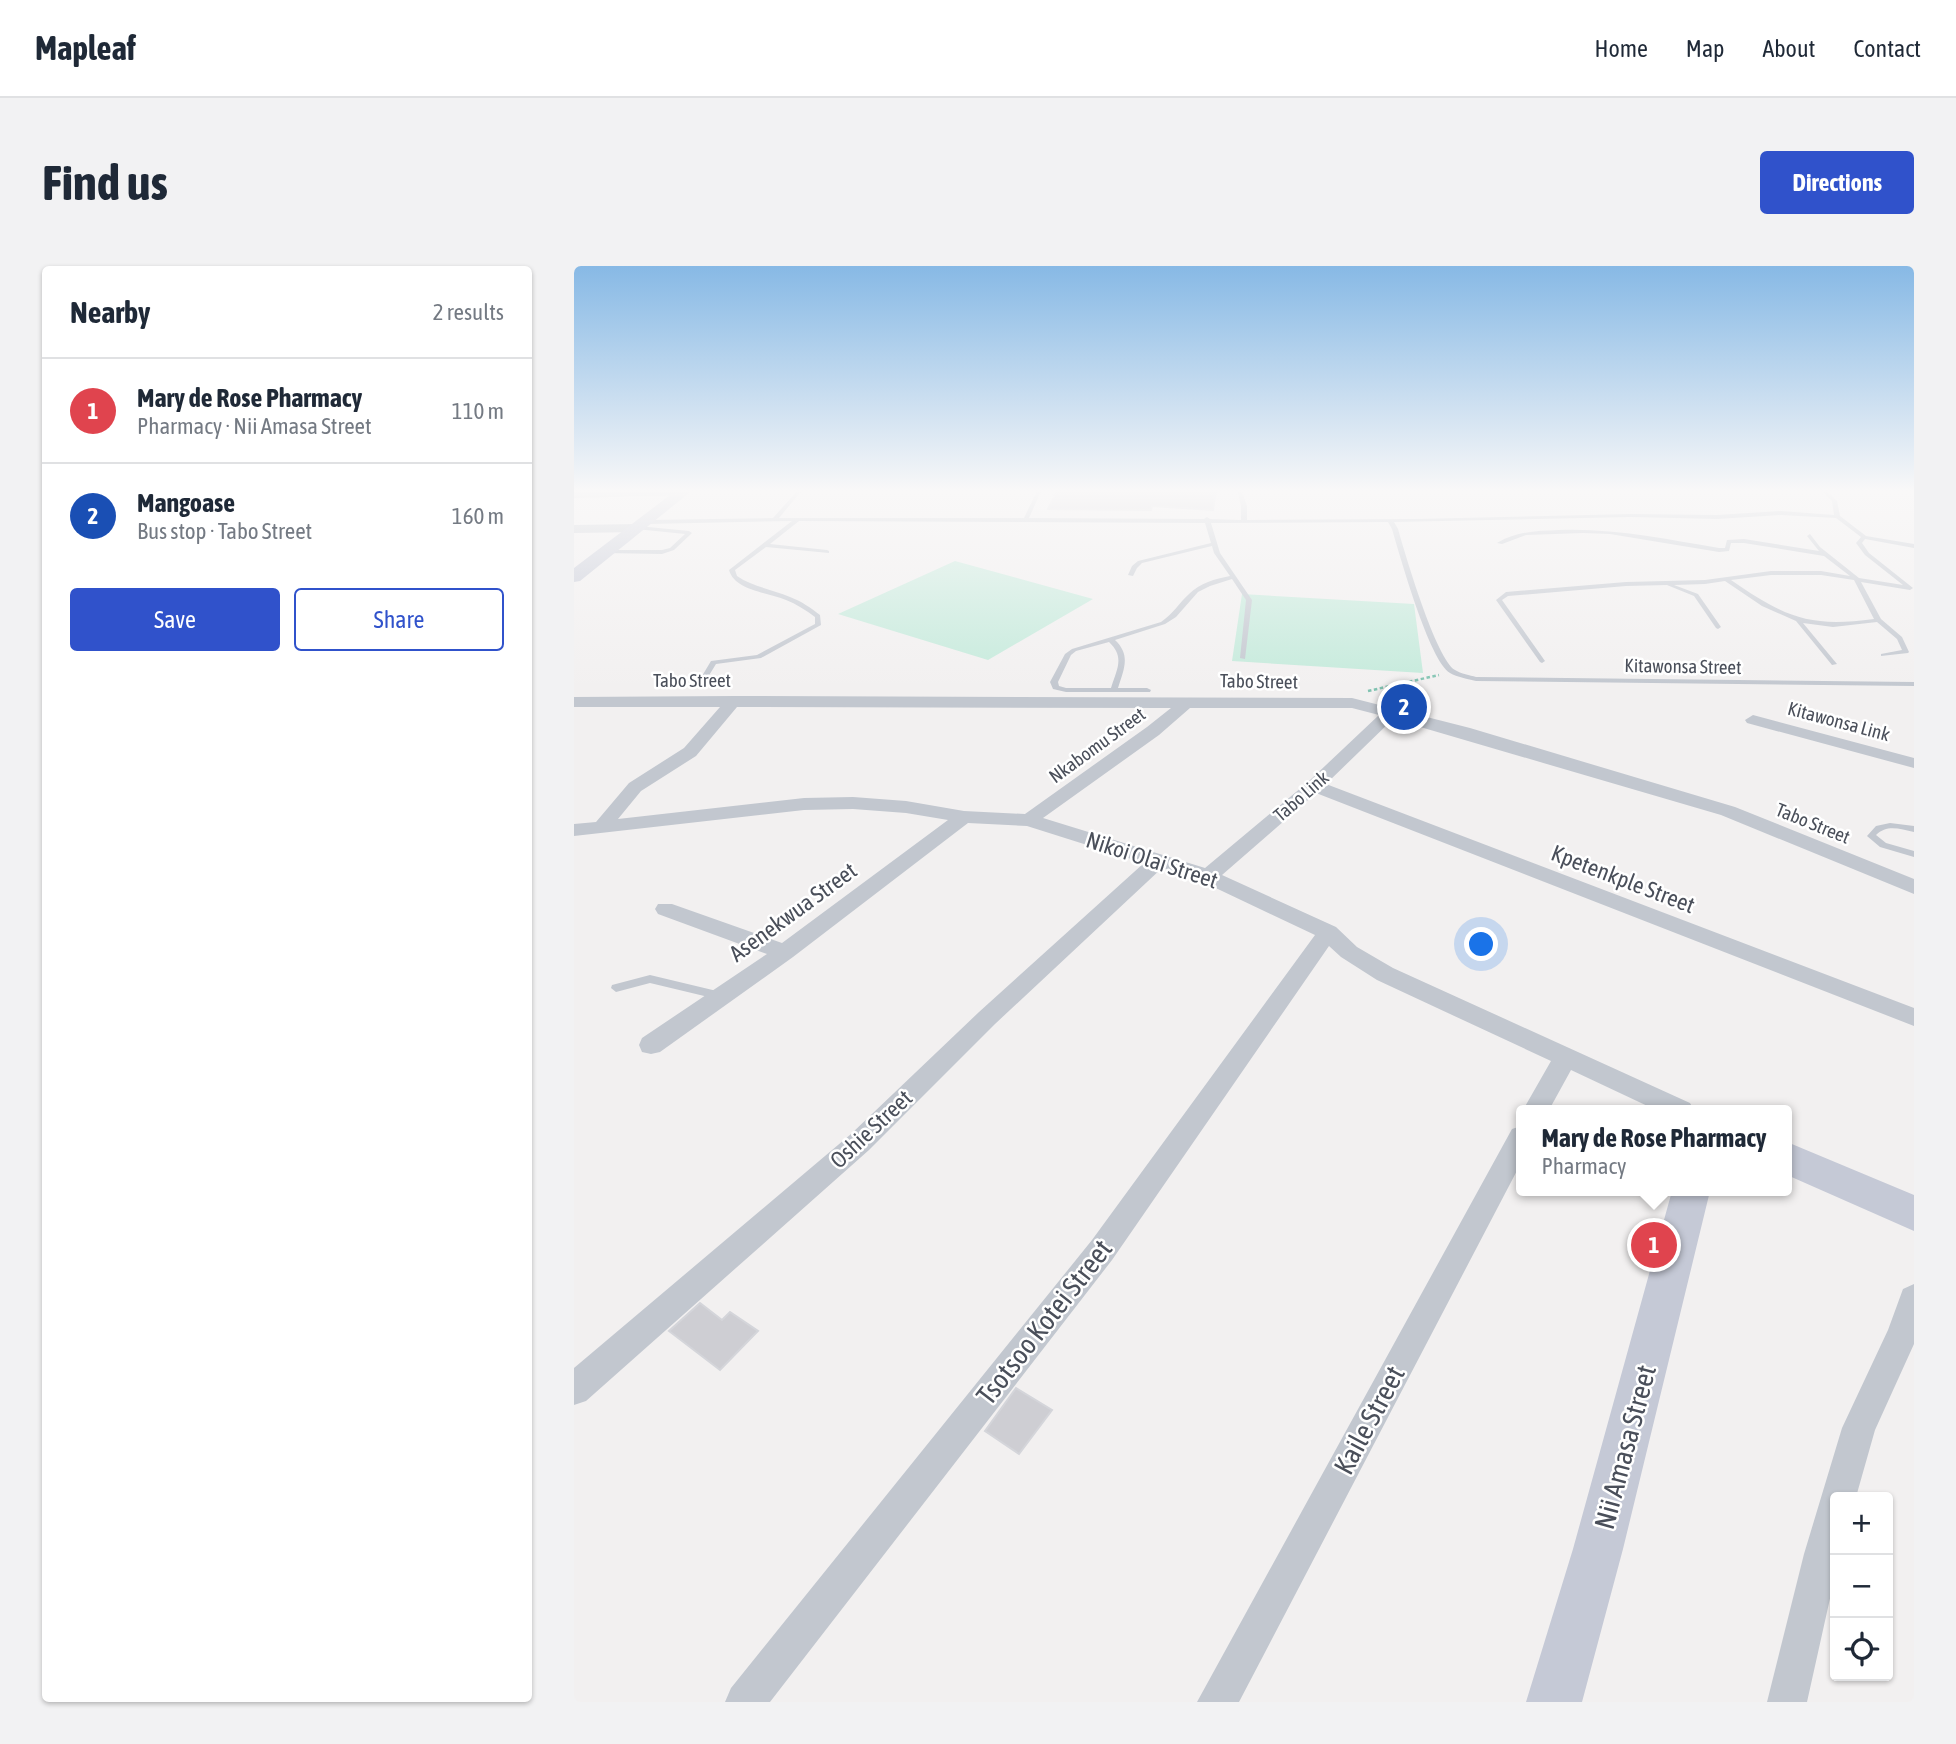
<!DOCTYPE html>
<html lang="en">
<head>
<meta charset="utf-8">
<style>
	:root { --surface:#fff; --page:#f2f2f3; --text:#1f2937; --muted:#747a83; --line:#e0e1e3; --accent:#3052cb }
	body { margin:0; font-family:"Asap Condensed",sans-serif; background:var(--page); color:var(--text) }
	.controls { position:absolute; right:21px; bottom:21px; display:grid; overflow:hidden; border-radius:7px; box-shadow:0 2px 5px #0004 }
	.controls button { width:63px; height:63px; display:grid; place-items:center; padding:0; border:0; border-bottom:2px solid var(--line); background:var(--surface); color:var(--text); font:35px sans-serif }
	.you { position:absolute; left:908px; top:679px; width:24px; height:24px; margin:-18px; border:5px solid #fff; border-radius:50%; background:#1a73e8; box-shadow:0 0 0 10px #1a73e833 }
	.badge { display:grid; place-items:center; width:46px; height:46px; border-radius:50%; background:var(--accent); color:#fff; font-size:23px; font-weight:700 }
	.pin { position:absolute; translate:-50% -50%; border:4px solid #fff; box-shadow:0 2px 7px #0006 }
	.popup { position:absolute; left:942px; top:839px; width:276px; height:91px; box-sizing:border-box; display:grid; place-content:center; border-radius:7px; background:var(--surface); filter:drop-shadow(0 2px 5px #0005); font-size:23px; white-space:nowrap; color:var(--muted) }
	.popup b { font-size:26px; color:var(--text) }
	.popup::after { content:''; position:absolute; left:50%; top:100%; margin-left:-14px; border:14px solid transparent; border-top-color:var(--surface) }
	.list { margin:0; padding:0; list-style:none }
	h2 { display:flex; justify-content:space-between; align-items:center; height:91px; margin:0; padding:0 28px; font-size:30px }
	h2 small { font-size:23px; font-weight:400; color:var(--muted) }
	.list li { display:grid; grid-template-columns:46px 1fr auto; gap:21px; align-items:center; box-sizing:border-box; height:105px; padding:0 28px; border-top:2px solid var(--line) }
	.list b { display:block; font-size:26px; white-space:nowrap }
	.list p { margin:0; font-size:23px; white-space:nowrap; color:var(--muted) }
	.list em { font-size:23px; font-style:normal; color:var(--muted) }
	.actions { display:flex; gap:14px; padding:21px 28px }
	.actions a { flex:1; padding:16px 0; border:2px solid var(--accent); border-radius:7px; text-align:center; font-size:24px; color:var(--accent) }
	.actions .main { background:var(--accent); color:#fff }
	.icon { flex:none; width:38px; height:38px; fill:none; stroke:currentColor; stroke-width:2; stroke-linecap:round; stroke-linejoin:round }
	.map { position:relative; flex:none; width:1340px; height:1436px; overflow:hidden; border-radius:7px }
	header { display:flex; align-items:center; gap:42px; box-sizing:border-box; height:98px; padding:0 35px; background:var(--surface); border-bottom:2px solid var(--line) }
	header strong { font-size:33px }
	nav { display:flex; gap:38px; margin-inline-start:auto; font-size:24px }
	.intro { display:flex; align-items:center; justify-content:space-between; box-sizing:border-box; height:168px; padding:0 42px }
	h1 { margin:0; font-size:49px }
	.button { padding:18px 32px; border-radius:7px; background:var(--accent); color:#fff; font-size:24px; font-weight:700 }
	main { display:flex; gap:42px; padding:0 42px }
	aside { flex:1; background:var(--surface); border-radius:7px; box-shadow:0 2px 5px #0004 }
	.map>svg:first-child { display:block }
	.green { fill:#c4eadb }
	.building { fill:#ceced3; stroke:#d4d5da; stroke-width:2 }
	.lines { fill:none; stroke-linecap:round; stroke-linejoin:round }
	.path { stroke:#80c3b1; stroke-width:2.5; stroke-dasharray:3.5 2.5; stroke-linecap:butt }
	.lane { fill:#c2c7cf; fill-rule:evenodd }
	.street { fill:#c2c7cf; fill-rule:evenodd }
	.secondary { fill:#c5c9d6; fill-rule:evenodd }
	.labels { text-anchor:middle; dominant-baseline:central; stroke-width:5; stroke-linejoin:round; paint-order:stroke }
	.far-street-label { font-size:19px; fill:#4a4f5a; stroke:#fff }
	.street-label { font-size:23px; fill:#4a4f5a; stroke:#fff }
	.near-street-label { font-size:28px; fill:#4a4f5a; stroke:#fff }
</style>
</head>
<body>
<header>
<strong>Mapleaf</strong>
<nav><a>Home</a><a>Map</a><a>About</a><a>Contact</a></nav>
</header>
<div class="intro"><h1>Find us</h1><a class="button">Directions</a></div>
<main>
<aside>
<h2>Nearby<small>2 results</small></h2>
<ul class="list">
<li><span class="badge" style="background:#e0444e">1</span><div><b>Mary de Rose Pharmacy</b><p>Pharmacy · Nii Amasa Street</p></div><em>110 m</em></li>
<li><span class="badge" style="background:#1a4fb4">2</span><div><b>Mangoase</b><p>Bus stop · Tabo Street</p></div><em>160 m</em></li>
</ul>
<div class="actions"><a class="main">Save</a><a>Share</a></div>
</aside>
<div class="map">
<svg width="1340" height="1436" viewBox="0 0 1340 1436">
	<rect width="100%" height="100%" fill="#f2f0f0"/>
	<!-- green -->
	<path class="green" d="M381 295 519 333 414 394 264 348Z
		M668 328 840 338 849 407 658 395Z"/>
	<!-- building -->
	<path class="building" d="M484 223H642L639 244 578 240 577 244 474 243Z
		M126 1037 148 1054 156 1046 184 1065 146 1104 95 1065Z
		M442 1122 478 1144 445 1188 411 1165Z"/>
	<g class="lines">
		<!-- path -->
		<path class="path" d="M794 425 865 409"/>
		<!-- lane -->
		<path class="lane" d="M225 223H229L205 252H450L464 223H468L455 252 630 253 633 251 636 253 667 254V240L663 223H667L673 240V254L842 253 1057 248 1143 249 1207 245 1260 249 1258 235 1246 223H1250L1263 235 1266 250 1292 270 1340 278V282L1291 273 1288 277 1295 287 1339 322 1336 324 1287 316 1307 353 1328 371 1335 386 1334 387 1307 390V388L1328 384 1323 373 1303 356 1259 361 1229 357 1263 398 1258 399 1222 355 1188 340 1151 315 1131 318 1100 319 1124 328 1147 361 1144 363 1142 362 1120 330 1093 319 1052 320 934 330 928 334 971 395 968 397 966 396 922 334 932 326 1052 316 1131 314 1197 305H1247L1276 310 1250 290 1170 277H1157L1155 285 1145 286 1036 268 1009 267 952 269 928 278 923 277C943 265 963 265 985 264 1040 262 1091 273 1145 282H1151L1153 274 1170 273 1245 285 1233 270 1236 268 1246 281 1285 312 1329 319 1291 289 1282 277 1287 271 1262 252 1207 249 1143 253 1057 251 820 256 824 263C831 288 862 393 881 404 887 408 896 409 902 411L1340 416V420L902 415C894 413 883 411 876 407 855 394 826 290 818 263L814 256 637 257 646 287 678 334 671 393 666 392 672 334 658 313 636 320 624 326 602 351 591 358 541 374C557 389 550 403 544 422H573L577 424 576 426H492L479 423 476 416 491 388 498 383 587 356C599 348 605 337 615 328 626 317 641 313 656 310L640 287 638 280 568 297 563 302 559 310 554 309 558 300 564 295 637 277 631 257 225 255 196 278 253 284 255 285V287L192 281 161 304 163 310C179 321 198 323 216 331 227 335 237 342 246 349L247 359 187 392 142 398 134 411H130L128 410 137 395 183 389 241 358V351C232 344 222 338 212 334 194 326 161 325 155 304L218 255 72 258 69 256 72 254 199 252ZM1197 309H1247L1280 314 1300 353C1234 362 1211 351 1157 314ZM535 376C551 391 543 403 537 422H492L485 420 484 416 497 389 502 385Z
			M64 260 115 265 118 267 100 284 88 288 30 287 29 286 32 284H88L96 282 111 268 62 263Z
			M1316 557 1340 560V566C1326 563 1313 558 1302 569L1312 577 1340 585V591L1306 581 1293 570 1302 560Z
			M76 709 147 726 152 730 147 734 76 717 42 726 37 722 38 719Z"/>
		<!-- street -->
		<path class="street" d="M113 224 114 226 109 229 0 232V226Z
			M0 259 64 258 70 262 64 266 0 267Z
			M160 430 778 432 896 462 1161 541 1340 613V628L1147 549 819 453 752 518 1340 742V760L742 527 648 609 762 661 783 681 819 702 1116 837 1120 844H1082L997 804 975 844H949L977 795 803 714 767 691 755 680 538 994 196 1436H151L157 1422 518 974 741 669 627 615 588 602 421 758 295 884 12 1135 0 1139V1102L277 868 405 746 570 597 453 560 394 557 219 691 86 786 77 788 68 786 65 779 68 772 193 688 84 648 81 643 84 638H98L208 677 374 554 332 547 279 543 230 544 0 570V558L22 556 55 517 110 482 146 441H0V431ZM163 441 597 442 573 461 451 548 390 545 332 535 279 531 230 532 44 553 67 525 122 490ZM616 442H778L805 449 734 516 631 602 469 552 585 469Z
			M1179 449 1340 492V502L1173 457 1171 454Z
			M947 860V897L665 1436H623L938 863Z
			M1340 1018V1078L1301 1164 1282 1231H1261V1310L1233 1436H1193L1230 1288 1268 1162 1314 1064 1329 1023Z"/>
		<!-- secondary -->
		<path class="secondary" d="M104 223H120L6 315 0 316V302Z
			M1213 876 1340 929V965L1213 909Z
			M1098 925H1136L1049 1283 1008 1436H952L999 1283Z"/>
	</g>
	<!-- sky -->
	<linearGradient id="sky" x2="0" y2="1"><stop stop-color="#87b9e5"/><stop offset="0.53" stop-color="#f9f8f8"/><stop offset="1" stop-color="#f9f8f8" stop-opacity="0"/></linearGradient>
	<rect width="1340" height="424" fill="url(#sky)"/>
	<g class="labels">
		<!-- far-street labels -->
		<g class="far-street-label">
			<text transform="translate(1109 400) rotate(1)">Kitawonsa Street</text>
			<text x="118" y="414">Tabo Street</text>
			<text transform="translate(685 415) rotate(1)">Tabo Street</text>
			<text transform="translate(1265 455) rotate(15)">Kitawonsa Link</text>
			<text transform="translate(523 479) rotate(-36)">Nkabomu Street</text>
			<text transform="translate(727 530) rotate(-41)">Tabo Link</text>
			<text transform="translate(1239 557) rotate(22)">Tabo Street</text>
		</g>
		<!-- street labels -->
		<g class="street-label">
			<text transform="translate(578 594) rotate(18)">Nikoi Olai Street</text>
			<text transform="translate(1049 613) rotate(21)">Kpetenkple Street</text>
			<text transform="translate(219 646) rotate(-36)">Asenekwua Street</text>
			<text transform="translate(297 863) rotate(-43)">Oshie Street</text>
		</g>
		<!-- near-street labels -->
		<g class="near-street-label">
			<text transform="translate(470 1056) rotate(-52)">Tsotsoo Kotei Street</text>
			<text transform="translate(795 1154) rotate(-62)">Kaile Street</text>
			<text transform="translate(1051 1181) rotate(-75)">Nii Amasa Street</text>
		</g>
	</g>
</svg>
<div class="controls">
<button>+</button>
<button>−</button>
<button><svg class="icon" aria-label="locate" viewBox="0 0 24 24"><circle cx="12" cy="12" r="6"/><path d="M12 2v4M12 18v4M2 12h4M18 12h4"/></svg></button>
</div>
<div class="you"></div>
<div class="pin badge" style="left:1080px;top:979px;background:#e0444e">1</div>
<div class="popup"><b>Mary de Rose Pharmacy</b>Pharmacy</div>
<div class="pin badge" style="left:830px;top:441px;background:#1a4fb4">2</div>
</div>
</main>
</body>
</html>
